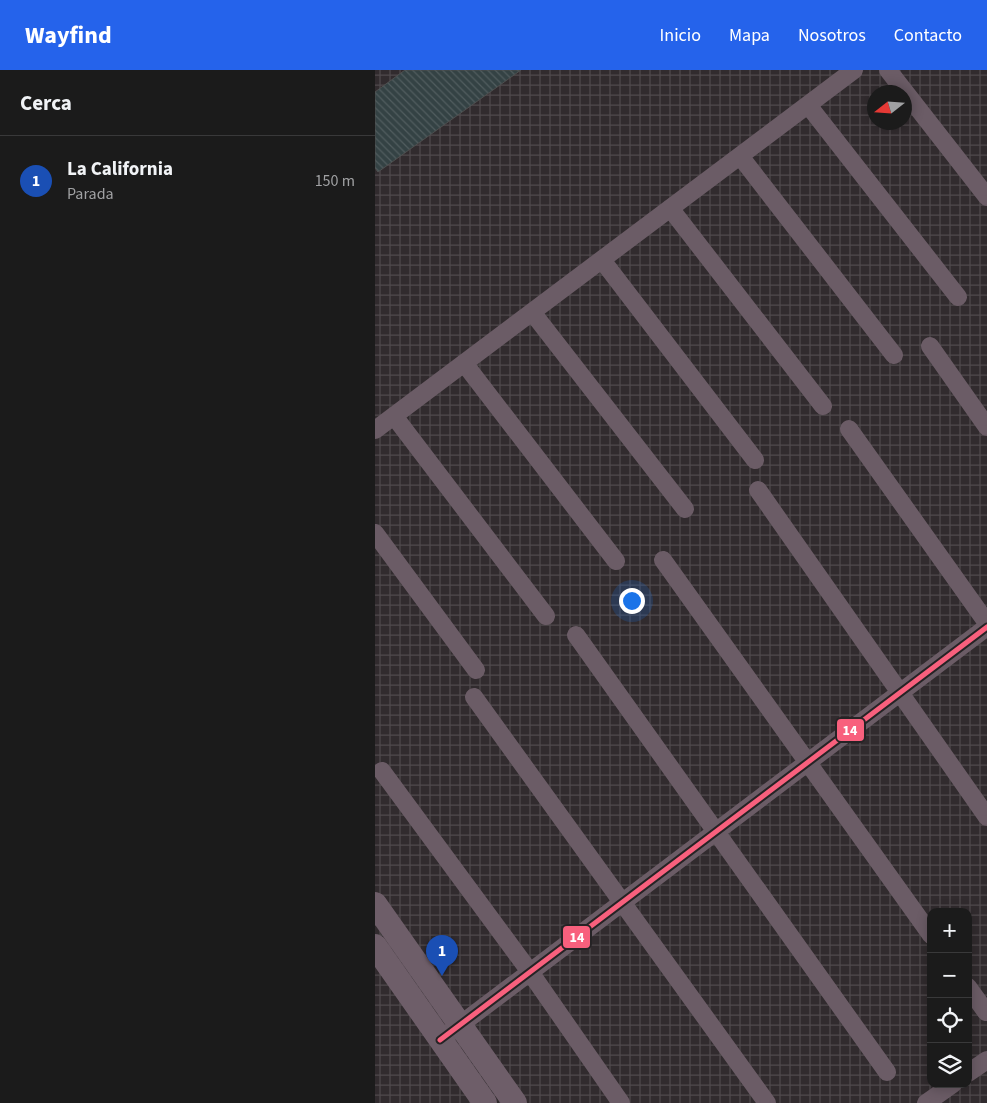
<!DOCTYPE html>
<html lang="es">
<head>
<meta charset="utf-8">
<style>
	:root { --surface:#1b1b1b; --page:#282828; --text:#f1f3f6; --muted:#a0a1a3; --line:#39393a; --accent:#2563eb }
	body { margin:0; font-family:"Source Sans 3",sans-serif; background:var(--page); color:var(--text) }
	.controls { position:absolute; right:15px; bottom:15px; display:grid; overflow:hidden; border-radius:10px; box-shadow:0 2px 12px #0003 }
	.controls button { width:45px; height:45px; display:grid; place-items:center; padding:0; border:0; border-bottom:1px solid var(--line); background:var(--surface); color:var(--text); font:25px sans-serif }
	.compass { position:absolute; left:492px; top:15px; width:45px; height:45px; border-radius:50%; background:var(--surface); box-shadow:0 2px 12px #0003; rotate:253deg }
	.you { position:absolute; left:256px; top:530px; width:18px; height:18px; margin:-12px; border:4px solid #fff; border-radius:50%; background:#1a73e8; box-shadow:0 0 0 8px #1a73e833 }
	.badge { display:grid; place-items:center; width:32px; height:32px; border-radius:50%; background:var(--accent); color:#fff; font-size:16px; font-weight:700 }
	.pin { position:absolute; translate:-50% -41px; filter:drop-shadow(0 1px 2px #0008) }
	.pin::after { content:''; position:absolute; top:26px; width:18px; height:15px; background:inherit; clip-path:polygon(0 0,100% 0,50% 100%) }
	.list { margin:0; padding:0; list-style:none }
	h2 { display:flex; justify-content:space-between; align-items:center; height:65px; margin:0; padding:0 20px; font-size:21px }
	h2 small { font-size:16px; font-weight:400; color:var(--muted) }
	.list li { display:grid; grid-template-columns:32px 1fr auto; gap:15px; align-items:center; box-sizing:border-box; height:90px; padding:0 20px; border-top:1px solid var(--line) }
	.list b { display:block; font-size:19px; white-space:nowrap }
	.list p { margin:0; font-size:16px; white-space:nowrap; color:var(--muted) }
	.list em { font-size:16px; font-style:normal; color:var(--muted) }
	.icon { flex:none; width:28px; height:28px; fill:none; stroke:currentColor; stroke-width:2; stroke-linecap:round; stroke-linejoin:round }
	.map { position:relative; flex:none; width:612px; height:1033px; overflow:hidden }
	header { display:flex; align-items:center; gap:30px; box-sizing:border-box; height:70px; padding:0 25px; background:var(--accent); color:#fff }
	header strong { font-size:24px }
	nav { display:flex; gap:28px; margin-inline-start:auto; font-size:18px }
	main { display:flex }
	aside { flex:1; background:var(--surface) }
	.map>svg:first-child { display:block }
	.industrial { fill:url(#industrial-grid); fill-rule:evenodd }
	.building { fill:url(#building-back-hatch); stroke:#4e4f4f }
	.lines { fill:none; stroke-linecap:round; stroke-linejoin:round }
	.minor { stroke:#6b5c66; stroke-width:18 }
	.secondary { stroke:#6e5e69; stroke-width:24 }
	.bus-1-casing { stroke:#252325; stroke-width:9 }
	.bus-1 { stroke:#f8607d; stroke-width:5 }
	.line-badge { stroke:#252325; stroke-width:2 }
	.badge-label { font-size:14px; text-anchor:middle; font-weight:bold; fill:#fff }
</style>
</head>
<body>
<header>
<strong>Wayfind</strong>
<nav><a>Inicio</a><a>Mapa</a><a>Nosotros</a><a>Contacto</a></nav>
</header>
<main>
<aside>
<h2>Cerca<small></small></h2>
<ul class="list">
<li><span class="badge" style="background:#1a4fb4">1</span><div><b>La California</b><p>Parada</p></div><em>150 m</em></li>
</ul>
</aside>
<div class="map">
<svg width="612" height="1033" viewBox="0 0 612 1033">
	<defs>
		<pattern id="industrial-grid" width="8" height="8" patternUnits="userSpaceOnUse" patternTransform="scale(1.25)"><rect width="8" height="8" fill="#312b2e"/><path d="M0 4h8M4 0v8" fill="none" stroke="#4f494c"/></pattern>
		<pattern id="building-back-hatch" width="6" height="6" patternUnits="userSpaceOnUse" patternTransform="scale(1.25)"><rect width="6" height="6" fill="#344244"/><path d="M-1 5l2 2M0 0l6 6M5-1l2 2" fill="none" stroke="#515d5f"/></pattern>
	</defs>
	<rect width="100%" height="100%" fill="#242424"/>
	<!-- industrial -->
	<path class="industrial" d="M0 0H612V1033H0ZM500 22H530V52H500ZM556 842H593V1014H556Z"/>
	<!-- building -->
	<path class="building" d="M30 0H146L3 102 0 98V22Z"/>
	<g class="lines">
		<!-- minor -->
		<path class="minor" d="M513 0 612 127
			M433 35 583 227
			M365 86 519 285
			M295 138 448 336
			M227 190 380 390
			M157 242 310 439
			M555 276 612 357
			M89 293 241 491
			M19 346 171 546
			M474 359 612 553
			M0 360 479 0
			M383 420 612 747
			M0 463 101 600
			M288 490 556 865
			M201 565 512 1002
			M99 627 392 1033
			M7 701 155 902 246 1033
			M593 917 611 942
			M65 970 612 557
			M593 1003 612 990
			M551 1033 578 1014"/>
		<!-- secondary -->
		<path class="secondary" d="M0 834 140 1033
			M0 876 110 1033"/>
		<defs>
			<path id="bus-1" d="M65 970 612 557"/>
		</defs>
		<!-- bus-1 casing -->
		<use href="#bus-1" class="bus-1-casing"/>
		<!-- bus-1 -->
		<use href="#bus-1" class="bus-1"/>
	</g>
	<g class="line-badge">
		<rect x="461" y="648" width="29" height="24" rx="5" fill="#f8607d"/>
		<rect x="187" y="855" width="29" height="24" rx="5" fill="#f8607d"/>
	</g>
	<g class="badge-label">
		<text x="475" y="665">14</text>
		<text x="202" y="872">14</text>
	</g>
</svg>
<div class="controls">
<button>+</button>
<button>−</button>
<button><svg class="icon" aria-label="locate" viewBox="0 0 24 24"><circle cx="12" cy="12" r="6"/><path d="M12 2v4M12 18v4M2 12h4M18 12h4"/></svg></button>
<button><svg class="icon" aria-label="layers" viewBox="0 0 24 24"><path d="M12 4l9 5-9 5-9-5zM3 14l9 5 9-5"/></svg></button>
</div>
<svg class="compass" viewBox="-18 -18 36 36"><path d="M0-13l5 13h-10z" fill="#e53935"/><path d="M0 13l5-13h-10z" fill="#a0a1a3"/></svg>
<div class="you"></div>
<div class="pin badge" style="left:67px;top:906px;background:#1a4fb4">1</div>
</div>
</main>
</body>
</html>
